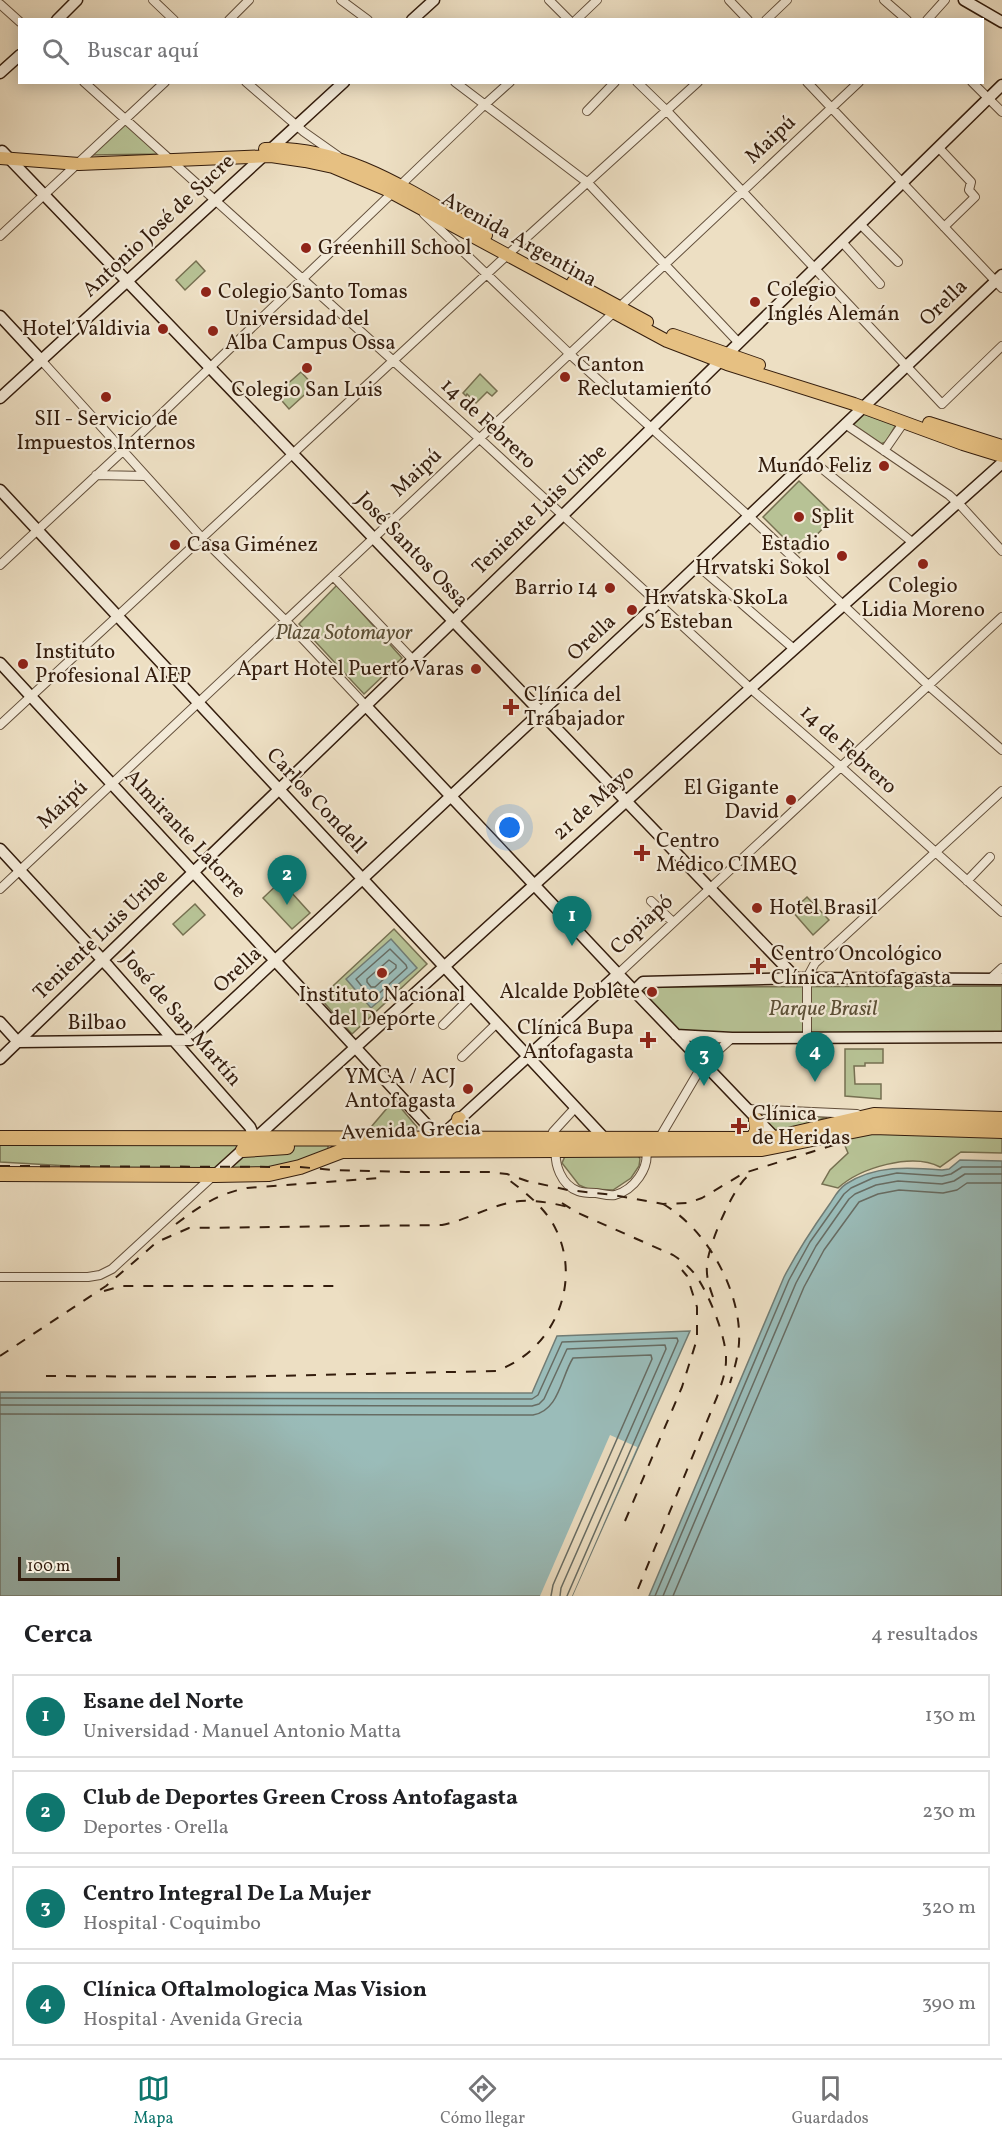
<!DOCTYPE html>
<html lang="es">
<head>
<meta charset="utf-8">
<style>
	:root { --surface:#fff; --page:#f6f6f6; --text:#202124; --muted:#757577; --line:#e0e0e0; --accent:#0f766e }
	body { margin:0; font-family:Vollkorn,serif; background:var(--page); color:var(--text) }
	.scale { position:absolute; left:18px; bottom:15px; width:102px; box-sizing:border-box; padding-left:6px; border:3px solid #341d0d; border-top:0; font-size:16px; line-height:21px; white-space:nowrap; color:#341d0d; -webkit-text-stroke:4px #f3ead8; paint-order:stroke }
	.you { position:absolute; left:510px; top:828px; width:21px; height:21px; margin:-15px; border:4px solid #fff; border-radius:50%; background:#1a73e8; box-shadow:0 0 0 9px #1a73e833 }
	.badge { display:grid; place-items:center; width:39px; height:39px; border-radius:50%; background:var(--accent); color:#fff; font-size:20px; font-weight:700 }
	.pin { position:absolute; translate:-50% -50px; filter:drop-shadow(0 2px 3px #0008) }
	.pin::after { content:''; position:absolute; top:32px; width:21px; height:18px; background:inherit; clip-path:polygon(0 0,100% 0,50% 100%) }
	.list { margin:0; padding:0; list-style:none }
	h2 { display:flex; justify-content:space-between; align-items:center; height:78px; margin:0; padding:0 24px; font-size:26px }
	h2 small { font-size:20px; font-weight:400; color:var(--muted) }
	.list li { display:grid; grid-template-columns:39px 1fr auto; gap:18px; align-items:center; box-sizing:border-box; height:84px; margin:0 12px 12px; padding:0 12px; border:2px solid var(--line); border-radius:0px }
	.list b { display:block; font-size:22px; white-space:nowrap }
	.list p { margin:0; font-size:20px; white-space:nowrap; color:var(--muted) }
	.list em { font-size:20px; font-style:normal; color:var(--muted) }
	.icon { flex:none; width:33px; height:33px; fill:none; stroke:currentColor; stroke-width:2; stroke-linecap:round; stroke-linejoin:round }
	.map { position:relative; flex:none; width:1002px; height:1596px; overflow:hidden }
	.search { position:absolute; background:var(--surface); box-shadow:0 3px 15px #0003; left:18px; right:18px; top:18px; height:66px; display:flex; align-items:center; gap:15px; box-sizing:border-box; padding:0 21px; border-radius:0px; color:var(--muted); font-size:22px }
	.sheet { height:462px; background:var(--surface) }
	nav { display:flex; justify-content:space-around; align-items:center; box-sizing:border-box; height:84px; border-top:2px solid var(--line); background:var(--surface); font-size:16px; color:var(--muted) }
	nav a { display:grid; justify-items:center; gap:3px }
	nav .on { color:var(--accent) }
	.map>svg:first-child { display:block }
	.green { fill:#b7c295; stroke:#767051; stroke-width:1.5 }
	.water { fill:#9abcb9; stroke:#717c74; stroke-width:1.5 }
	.pier { fill:#eddfc3 }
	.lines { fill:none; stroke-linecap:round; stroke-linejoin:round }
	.shore { stroke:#676c63; stroke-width:1.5 }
	.street-casing { stroke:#624e3a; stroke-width:10 }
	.secondary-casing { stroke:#341d0d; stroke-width:13 }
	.primary-casing { stroke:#341d0d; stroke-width:14 }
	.highway-casing { stroke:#341d0d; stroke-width:16 }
	.street { stroke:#f3ead8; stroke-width:8 }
	.secondary { stroke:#f3ead8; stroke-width:10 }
	.primary { stroke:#e6c082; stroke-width:12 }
	.highway { stroke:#e6c082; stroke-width:14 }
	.rail { stroke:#341d0d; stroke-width:2; stroke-dasharray:10 10; stroke-linecap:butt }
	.poi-dot { fill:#8f2418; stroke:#f3ead8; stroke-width:2 }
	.labels { text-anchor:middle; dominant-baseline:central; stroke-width:4.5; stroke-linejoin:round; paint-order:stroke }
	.street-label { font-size:21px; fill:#341d0d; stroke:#f3ead8 }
	.poi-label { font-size:21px; fill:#341d0d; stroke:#f3ead8; text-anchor:start }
	.park-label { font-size:21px; font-style:italic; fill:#5b4f36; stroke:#f3ead8 }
</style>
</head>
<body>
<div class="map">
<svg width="1002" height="1596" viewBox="0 0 1002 1596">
	<rect width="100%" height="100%" fill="#eddfc3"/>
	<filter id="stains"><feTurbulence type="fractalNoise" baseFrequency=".00333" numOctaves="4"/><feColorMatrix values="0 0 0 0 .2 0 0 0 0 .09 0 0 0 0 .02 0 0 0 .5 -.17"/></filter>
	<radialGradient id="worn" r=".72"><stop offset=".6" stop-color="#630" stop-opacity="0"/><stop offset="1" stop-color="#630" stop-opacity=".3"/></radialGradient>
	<!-- green -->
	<path class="green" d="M126 121 162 154 88 155Z
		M196 261 205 271 185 290 176 280Z
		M301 372 314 386 289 409 276 394Z
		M480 374 497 391 492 396 487 392 476 403 467 394 466 396 463 393Z
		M863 411 897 423 886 442 880 444 854 426 853 424Z
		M799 481 835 516 799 553 763 517Z
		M337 585 402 658 364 694 299 624Z
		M281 881 310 913 292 929 263 898Z
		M807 897 829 920 813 935 792 911Z
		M195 904 205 915 183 935 173 924Z
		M394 929 427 964 352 1034 320 998Z
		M1002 986V1033H677L644 998V992L651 987Z
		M845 1049H883V1063H865V1066H854L855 1084H881V1099L845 1096Z
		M394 1100 417 1127 416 1131 366 1133Z
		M756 1113 827 1117 777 1135Z
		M863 1132 1002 1137V1153L961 1152 940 1167C912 1152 860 1168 838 1188L822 1184 830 1170 848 1153 841 1136Z
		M328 1140V1150L287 1165 207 1174 0 1162V1142Z
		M637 1153 640 1159 639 1166 631 1178 613 1190 588 1189 579 1185 562 1163 566 1154Z"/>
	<!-- water -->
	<path class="water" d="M391 939 417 968 371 1008 346 979Z
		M960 1160 1002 1161V1596H649L784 1277C797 1252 812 1229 829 1205 834 1198 838 1189 846 1184 875 1165 909 1167 942 1170L949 1169Z
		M690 1331 572 1596H0V1392L532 1393 557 1336Z"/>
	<!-- pier -->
	<path class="pier" d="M610 1435 637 1447 572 1596H540Z"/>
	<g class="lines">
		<!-- shore -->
		<path class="shore" d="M390 949 406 965 407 968 374 998H371L356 979Z
			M389 960 396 965V968L375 987H371L367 982V979Z
			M0 1398 532 1399 538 1395 562 1342 677 1338 678 1341 567 1596
			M0 1405 532 1406 539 1404 544 1399 567 1349 665 1345 666 1349 561 1588 560 1596
			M0 1414 533 1415C559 1411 561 1377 573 1358L651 1355 652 1359 553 1585 551 1596
			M655 1596 789 1280 810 1242 844 1194 851 1188 873 1178 897 1173 942 1176 951 1174 962 1167H1002
			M663 1596 796 1283 816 1246 849 1199 855 1194 876 1185 898 1181 942 1184 954 1181 965 1174H1002
			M673 1596 804 1287 824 1250 859 1202 878 1194 899 1190 943 1193 957 1190 967 1183H1002"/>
		<defs>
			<path id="street" d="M153 0 174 20
				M341 0 368 20
				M549 0 569 20
				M729 0 748 20
				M884 0 907 20
				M0 4 20 22
				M229 20 249 0
				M576 20 597 0
				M766 20 787 0
				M927 20 945 0
				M84 82 480 439 750 688 841 767 1002 912
				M246 82 304 132 338 156
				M455 82 588 183 739 343
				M637 82 667 111 942 404 1002 346
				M807 82 1002 288
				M972 82 1002 112
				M587 111 615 82
				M939 148 971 182 969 190 975 197 944 227
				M424 214 574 358 753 520 929 686 1002 750
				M860 224 898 262
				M0 236 165 82
				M842 242 880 284
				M41 360 202 538 287 622 366 706
				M845 424 949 495 962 507 1002 551
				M884 451 904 422
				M809 458 912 542
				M96 475 145 476
				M0 565 126 448 481 108 510 82
				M697 565 794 649
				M333 576 413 660
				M0 725 504 258 698 82
				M967 881 990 857
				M0 889 859 82
				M651 901 673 922
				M618 974 1002 617
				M990 979 1002 968
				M443 1025 471 997
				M807 1038V978L815 963 1002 791
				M462 1057 496 1024
				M747 1109 857 1114
				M660 1137 703 1064 732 1038
				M551 1138 553 1132 575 1108
				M556 1148C554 1164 561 1185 578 1191 583 1193 590 1193 596 1193 602 1194 609 1196 615 1195 634 1190 650 1168 646 1149
				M0 1277H88L100 1275 112 1269 213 1176"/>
			<path id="secondary" d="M964 0 1002 22
				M57 20 77 0
				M412 20 434 0
				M0 73 20 55
				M2 151 796 978
				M0 316 41 360
				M0 398 344 82
				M0 490 604 1138
				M0 663 439 1138 618 974
				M366 706 618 974 778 1141
				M0 849 109 967 250 1127 255 1139
				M634 991 643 982 807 978 1002 979
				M0 1022 18 1042 190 1040 664 597 1002 275
				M676 1035 732 1038 1002 1037
				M0 1059 562 516 1002 85
				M215 1175 743 695 1002 463"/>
			<path id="primary" d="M265 149C346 144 419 197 486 235
				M0 158 79 164 271 156 305 161 333 167 385 189 667 341 727 364 854 404 963 444 1002 456
				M573 282 647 322
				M673 335 759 365
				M929 423 1002 446"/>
			<path id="highway" d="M459 1119V1129L465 1138
				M0 1138 753 1139 775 1138 874 1115 1002 1119
				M753 1139 757 1130 756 1120
				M243 1150 287 1147
				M0 1174 215 1175 269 1174 300 1167 342 1151 762 1149 873 1127 1002 1131"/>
		</defs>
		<!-- street casing -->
		<use href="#street" class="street-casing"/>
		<!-- secondary casing -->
		<use href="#secondary" class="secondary-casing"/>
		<!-- primary casing -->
		<use href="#primary" class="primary-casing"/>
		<!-- highway casing -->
		<use href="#highway" class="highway-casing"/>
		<!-- street -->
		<use href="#street" class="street"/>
		<!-- secondary -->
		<use href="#secondary" class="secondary"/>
		<!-- primary -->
		<use href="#primary" class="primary"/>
		<!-- highway -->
		<use href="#highway" class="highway"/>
		<!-- rail -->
		<path class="rail" d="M0 1166 300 1167 334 1170 406 1172H490L507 1174 527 1181 568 1190 613 1195 663 1204 688 1203 702 1198 744 1173 840 1143
			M562 1203 578 1213 673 1255C681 1260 688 1266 694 1273 708 1291 727 1338 726 1360 726 1373 721 1385 717 1397L635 1596
			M663 1204C707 1229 742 1292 739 1343 738 1357 734 1370 730 1383
			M176 1224C200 1206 217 1194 247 1188L378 1178
			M104 1291 122 1286H336
			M713 1297C709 1286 706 1276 707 1265 708 1246 733 1187 748 1176
			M0 1356 106 1286 157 1242 189 1228 442 1225C468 1220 495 1203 520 1201 536 1200 552 1203 568 1207
			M46 1376 225 1377 496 1371C556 1350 585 1278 552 1222 541 1205 525 1192 509 1180
			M625 1521 682 1387 697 1339V1307L687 1276 682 1270"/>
	</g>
	<!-- markers -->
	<g class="poi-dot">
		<circle cx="306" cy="248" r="6"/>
		<circle cx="206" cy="292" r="6"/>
		<circle cx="755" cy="302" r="6"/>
		<circle cx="163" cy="329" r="6"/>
		<circle cx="213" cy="331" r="6"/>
		<circle cx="307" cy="368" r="6"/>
		<circle cx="565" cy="377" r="6"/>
		<circle cx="106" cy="397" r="6"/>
		<circle cx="884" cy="466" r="6"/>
		<circle cx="799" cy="517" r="6"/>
		<circle cx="175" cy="545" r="6"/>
		<circle cx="842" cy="556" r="6"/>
		<circle cx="923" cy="564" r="6"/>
		<circle cx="610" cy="588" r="6"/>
		<circle cx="632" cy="610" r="6"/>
		<circle cx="23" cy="664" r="6"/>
		<circle cx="476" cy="669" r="6"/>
		<path d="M508 698h6v6h6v6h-6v6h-6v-6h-6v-6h6z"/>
		<circle cx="791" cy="800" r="6"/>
		<path d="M639 844h6v6h6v6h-6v6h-6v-6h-6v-6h6z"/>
		<circle cx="757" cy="908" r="6"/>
		<path d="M755 957h6v6h6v6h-6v6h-6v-6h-6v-6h6z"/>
		<circle cx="382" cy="973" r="6"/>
		<circle cx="652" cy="992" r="6"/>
		<path d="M645 1031h6v6h6v6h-6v6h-6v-6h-6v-6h6z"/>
		<circle cx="468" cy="1089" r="6"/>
		<path d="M736 1117h6v6h6v6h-6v6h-6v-6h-6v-6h6z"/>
	</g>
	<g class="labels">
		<!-- street labels -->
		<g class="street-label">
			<text transform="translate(771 140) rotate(-43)">Maipú</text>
			<text transform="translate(159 226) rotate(-43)">Antonio José de Sucre</text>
			<text transform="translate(519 240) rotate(29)">Avenida Argentina</text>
			<text transform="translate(944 303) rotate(-44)">Orella</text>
			<text transform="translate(488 424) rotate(43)">14 de Febrero</text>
			<text transform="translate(417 473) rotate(-43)">Maipú</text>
			<text transform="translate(540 510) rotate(-44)">Teniente Luis Uribe</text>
			<text transform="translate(412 550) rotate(46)">José Santos Ossa</text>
			<text transform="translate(592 638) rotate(-43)">Orella</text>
			<text transform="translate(848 750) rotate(42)">14 de Febrero</text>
			<text transform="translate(316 801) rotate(47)">Carlos Condell</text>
			<text transform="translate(594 803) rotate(-42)">21 de Mayo</text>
			<text transform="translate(63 805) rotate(-43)">Maipú</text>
			<text transform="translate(185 834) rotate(47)">Almirante Latorre</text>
			<text transform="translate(642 925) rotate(-43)">Copiapó</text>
			<text transform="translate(101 935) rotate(-44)">Teniente Luis Uribe</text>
			<text transform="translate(238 970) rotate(-43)">Orella</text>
			<text transform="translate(181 1019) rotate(49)">José de San Martín</text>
			<text x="97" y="1023">Bilbao</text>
			<text transform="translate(411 1131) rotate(-2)">Avenida Grecia</text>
		</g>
		<!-- poi labels -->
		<g class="poi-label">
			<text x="318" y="248">Greenhill School</text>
			<text x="767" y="290">Colegio<tspan x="767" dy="24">Inglés Alemán</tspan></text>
			<text x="218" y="292">Colegio Santo Tomas</text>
			<text x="225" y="319">Universidad del<tspan x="225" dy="24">Alba Campus Ossa</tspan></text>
			<text x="151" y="329" text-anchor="end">Hotel Valdivia</text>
			<text x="577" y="365">Canton<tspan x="577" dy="24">Reclutamiento</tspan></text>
			<text x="307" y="390" text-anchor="middle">Colegio San Luis</text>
			<text x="106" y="419" text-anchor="middle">SII - Servicio de<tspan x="106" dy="24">Impuestos Internos</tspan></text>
			<text x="872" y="466" text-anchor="end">Mundo Feliz</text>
			<text x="811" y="517">Split</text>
			<text x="830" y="544" text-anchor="end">Estadio<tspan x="830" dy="24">Hrvatski Sokol</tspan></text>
			<text x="187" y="545">Casa Giménez</text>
			<text x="923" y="586" text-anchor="middle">Colegio<tspan x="923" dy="24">Lidia Moreno</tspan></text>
			<text x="598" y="588" text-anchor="end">Barrio 14</text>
			<text x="644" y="598">Hrvatska SkoLa<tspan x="644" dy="24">S Esteban</tspan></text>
			<text x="35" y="652">Instituto<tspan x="35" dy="24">Profesional AIEP</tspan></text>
			<text x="464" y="669" text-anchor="end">Apart Hotel Puerto Varas</text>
			<text x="524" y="695">Clínica del<tspan x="524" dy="24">Trabajador</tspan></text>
			<text x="779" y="788" text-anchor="end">El Gigante<tspan x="779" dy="24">David</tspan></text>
			<text x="656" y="841">Centro<tspan x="656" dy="24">Médico CIMEQ</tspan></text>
			<text x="769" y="908">Hotel Brasil</text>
			<text x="771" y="954">Centro Oncológico<tspan x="771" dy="24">Clínica Antofagasta</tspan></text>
			<text x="640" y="992" text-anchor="end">Alcalde Poblete</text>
			<text x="382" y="995" text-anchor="middle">Instituto Nacional<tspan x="382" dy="24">del Deporte</tspan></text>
			<text x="634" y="1028" text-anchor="end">Clínica Bupa<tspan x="634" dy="24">Antofagasta</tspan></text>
			<text x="456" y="1077" text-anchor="end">YMCA / ACJ<tspan x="456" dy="24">Antofagasta</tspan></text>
			<text x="752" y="1114">Clínica<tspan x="752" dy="24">de Heridas</tspan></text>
		</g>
		<!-- park labels -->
		<g class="park-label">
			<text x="344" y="633">Plaza Sotomayor</text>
			<text x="823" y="1009">Parque Brasil</text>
		</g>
	</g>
	<rect width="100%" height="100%" filter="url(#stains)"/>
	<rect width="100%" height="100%" fill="url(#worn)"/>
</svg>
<div class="scale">100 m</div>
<div class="you"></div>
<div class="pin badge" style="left:572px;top:946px">1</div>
<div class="pin badge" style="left:287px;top:905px">2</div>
<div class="pin badge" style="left:704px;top:1086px">3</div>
<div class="pin badge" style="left:815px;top:1082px">4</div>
<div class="search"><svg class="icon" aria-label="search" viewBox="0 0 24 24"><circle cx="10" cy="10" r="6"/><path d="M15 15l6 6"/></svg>Buscar aquí</div>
</div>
<section class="sheet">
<h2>Cerca<small>4 resultados</small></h2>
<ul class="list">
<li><span class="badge">1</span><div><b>Esane del Norte</b><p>Universidad · Manuel Antonio Matta</p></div><em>130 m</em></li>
<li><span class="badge">2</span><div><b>Club de Deportes Green Cross Antofagasta</b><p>Deportes · Orella</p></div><em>230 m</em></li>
<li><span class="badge">3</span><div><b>Centro Integral De La Mujer</b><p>Hospital · Coquimbo</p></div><em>320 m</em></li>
<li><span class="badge">4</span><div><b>Clínica Oftalmologica Mas Vision</b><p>Hospital · Avenida Grecia</p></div><em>390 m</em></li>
</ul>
</section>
<nav>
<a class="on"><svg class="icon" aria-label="map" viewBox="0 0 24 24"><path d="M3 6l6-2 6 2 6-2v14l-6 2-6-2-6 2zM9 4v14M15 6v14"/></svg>Mapa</a>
<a><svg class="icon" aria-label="directions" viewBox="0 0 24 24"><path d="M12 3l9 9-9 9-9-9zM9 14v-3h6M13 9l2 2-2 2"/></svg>Cómo llegar</a>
<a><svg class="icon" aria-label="saved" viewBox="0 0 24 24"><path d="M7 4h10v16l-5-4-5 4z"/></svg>Guardados</a>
</nav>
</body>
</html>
